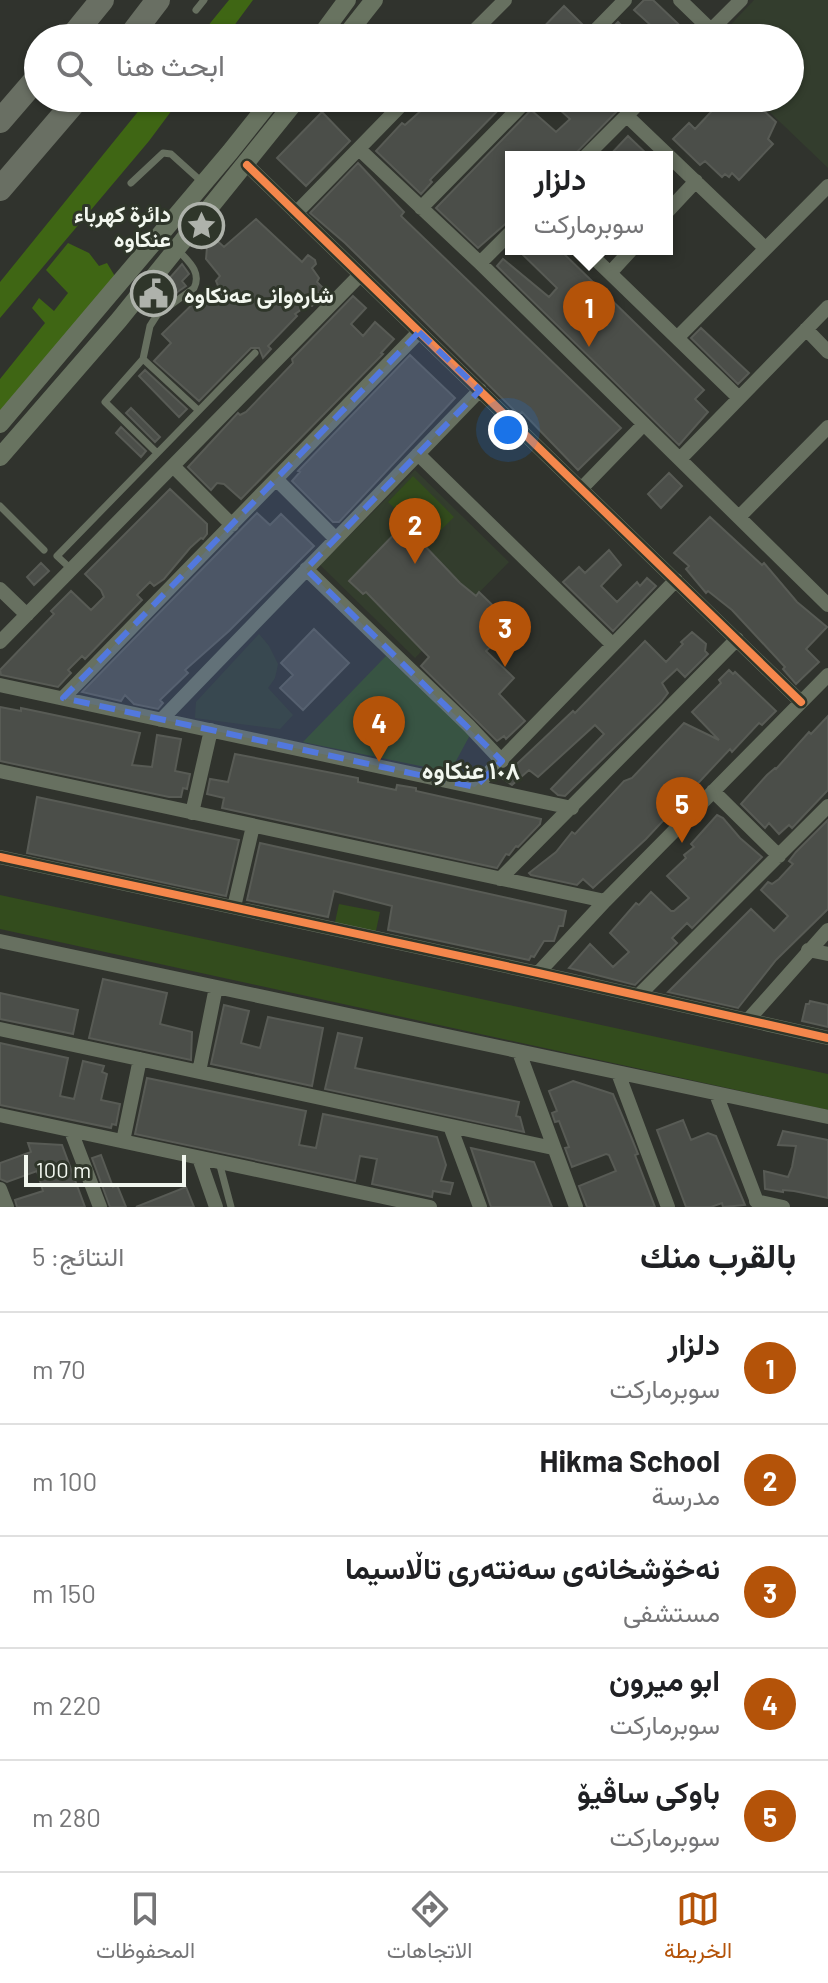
<!DOCTYPE html>
<html lang="ar">
<head>
<meta charset="utf-8">
<style>
	:root { --surface:#fff; --page:#f6f6f6; --text:#202124; --muted:#757577; --line:#e0e0e0; --accent:#b45309 }
	body { margin:0; font-family:Barlow,Vazirmatn,sans-serif; background:var(--page); color:var(--text); direction:rtl }
	.scale { position:absolute; left:24px; bottom:20px; width:162px; box-sizing:border-box; padding-left:8px; border:4px solid #f2f7ef; border-top:0; font-size:22px; line-height:28px; white-space:nowrap; color:#f2f7ef; -webkit-text-stroke:6px #2f362a; paint-order:stroke }
	.you { position:absolute; left:508px; top:430px; width:28px; height:28px; margin:-20px; border:6px solid #fff; border-radius:50%; background:#1a73e8; box-shadow:0 0 0 12px #1a73e833 }
	.badge { display:grid; place-items:center; width:52px; height:52px; border-radius:50%; background:var(--accent); color:#fff; font-size:26px; font-weight:700 }
	.pin { position:absolute; translate:-50% -66px; filter:drop-shadow(0 2px 4px #0008) }
	.pin::after { content:''; position:absolute; top:42px; width:28px; height:24px; background:inherit; clip-path:polygon(0 0,100% 0,50% 100%) }
	.popup { position:absolute; left:505px; top:151px; width:168px; height:104px; box-sizing:border-box; display:grid; place-content:center; border-radius:0px; background:var(--surface); filter:drop-shadow(0 2px 6px #0005); font-size:26px; white-space:nowrap; color:var(--muted) }
	.popup b { font-size:30px; color:var(--text) }
	.popup::after { content:''; position:absolute; left:50%; top:100%; margin-left:-16px; border:16px solid transparent; border-top-color:var(--surface) }
	.list { margin:0; padding:0; list-style:none }
	h2 { display:flex; justify-content:space-between; align-items:center; height:104px; margin:0; padding:0 32px; font-size:34px }
	h2 small { font-size:26px; font-weight:400; color:var(--muted) }
	.list li { display:grid; grid-template-columns:52px 1fr auto; gap:24px; align-items:center; box-sizing:border-box; height:112px; padding:0 32px; border-top:2px solid var(--line) }
	.list b { display:block; font-size:30px; white-space:nowrap }
	.list p { margin:0; font-size:26px; white-space:nowrap; color:var(--muted) }
	.list em { font-size:26px; font-style:normal; color:var(--muted) }
	.icon { flex:none; width:44px; height:44px; fill:none; stroke:currentColor; stroke-width:2; stroke-linecap:round; stroke-linejoin:round }
	.map { position:relative; flex:none; width:828px; height:1207px; overflow:hidden; direction:ltr }
	.search { position:absolute; background:var(--surface); box-shadow:0 2px 6px #0004; left:24px; right:24px; top:24px; height:88px; display:flex; align-items:center; gap:20px; box-sizing:border-box; padding:0 28px; border-radius:44px; color:var(--muted); font-size:30px }
	.sheet { height:664px; background:var(--surface) }
	nav { display:flex; justify-content:space-around; align-items:center; box-sizing:border-box; height:112px; border-top:2px solid var(--line); background:var(--surface); font-size:22px; color:var(--muted) }
	nav a { display:grid; justify-items:center; gap:4px }
	nav .on { color:var(--accent) }
	.map>svg:first-child { display:block }
	.built { fill:#333d2d }
	.green { fill:#334c1d }
	.forest { fill:#3f6614 }
	.building { fill:#4b4e49; stroke:#585b55; stroke-width:2 }
	.lines { fill:none; stroke-linecap:round; stroke-linejoin:round }
	.lane { stroke:#677060; stroke-width:7 }
	.street { stroke:#677060; stroke-width:14 }
	.secondary { stroke:#687360; stroke-width:18 }
	.highway { stroke:#696f63; stroke-width:24 }
	.cycleway-casing { stroke:#2f362a; stroke-width:13 }
	.cycleway { stroke:#f5874c; stroke-width:8 }
	.marked { fill:#5278de; fill-opacity:0.2; stroke:#5278de; stroke-width:6; stroke-dasharray:16 10; stroke-linejoin:round }
	.labels { text-anchor:middle; dominant-baseline:central; stroke-width:6; stroke-linejoin:round; paint-order:stroke }
	.poi-label { font-size:22px; font-weight:bold; fill:#f2f7ef; stroke:#2f362a; text-anchor:end }
	.neighbourhood-label { font-size:24px; font-weight:bold; fill:#f2f7ef; stroke:#2f362a }
</style>
</head>
<body>
<div class="map">
<svg width="828" height="1207" viewBox="0 0 828 1207">
	<rect width="100%" height="100%" fill="#30332d"/>
	<!-- built -->
	<path class="built" d="M754 0H828V168L755 98H790V38H718Z
		M415 470 509 562 415 658 320 565Z
		M259 634 269 646 278 664 275 678 268 688 293 715 280 729 195 718 196 702Z"/>
	<!-- green -->
	<path class="green" d="M413 476 454 517 429 542 388 502Z
		M386 656 470 735 450 772 303 742Z
		M0 895 828 1074V1110L0 929Z
		M339 904 380 912 374 940 333 931Z"/>
	<!-- forest -->
	<path class="forest" d="M229 0H253L225 38H198Z
		M149 98H181L149 141 0 318V282Z
		M68 243 89 253 99 266 107 263 116 278 0 413V379L45 323 32 308 39 298 54 311 68 293 46 270Z"/>
	<!-- building -->
	<path class="building" d="M644 0H653L693 38H649L656 30 634 10Z
		M564 6 583 25 571 38H533Z
		M618 22 634 38H602Z
		M435 98H510L430 180 432 182 421 194 376 151 402 123 405 125Z
		M547 98H630L572 157H511V219L478 248 436 208 531 110 556 132 570 119Z
		M724 98H750L776 122 768 139 773 144 739 180 732 173 729 177 725 174 722 177 705 161 700 165 673 139 689 123 695 129Z
		M322 112 350 141 306 186 277 158Z
		M628 136 650 157H608Z
		M358 163 404 212 401 216 621 428 578 470 522 412 519 415 345 243 310 213Z
		M256 219 302 262 308 255 315 260 316 264 312 268 319 278 317 282 324 289 314 298 317 302 312 306 308 305 295 314 297 316 268 346 271 349 263 358 259 348H251L199 401 154 361 171 343 162 334 210 287 223 298 216 281 220 276 206 259 207 247 214 238 224 247Z
		M517 249H559L704 390 695 399 708 412 679 445 497 266 503 259 549 297 557 288Z
		M182 264 189 274 182 281 186 286 160 304 153 297Z
		M353 296 366 308 351 324 363 336 375 322 394 339 381 353 383 354 241 499 224 484 217 483 211 490 188 467 238 413 240 415 246 412 293 363 292 359Z
		M701 328 749 373 738 384 691 338Z
		M410 355 455 398 339 522H333L292 481 300 472 298 471Z
		M145 370 187 409 179 417 139 376Z
		M131 408 160 437 155 442 126 413Z
		M121 427 146 451 141 457 116 433Z
		M669 473 682 486 661 508 648 494Z
		M170 489 207 524V534L203 539 201 538 190 548 164 579 154 586 150 582 137 595 142 600 85 659 82 656 68 670 71 673 58 687 1 675 0 670 54 614 51 611 71 591 91 610 104 597 101 590 85 574Z
		M257 513 270 525 281 514 314 546 229 631 185 670 188 673 160 700 163 703 158 709 134 704 125 695 121 701 82 692Z
		M710 517 762 565 764 563 797 602 827 627 806 649 819 662 796 684 783 669 785 667 732 610 708 591 706 593 686 569 689 566 674 553Z
		M404 524 460 583 476 596 479 592 513 625 486 651 514 678 499 694 525 721 506 739 504 736 497 741 421 666 429 657 366 592 363 594 349 581Z
		M609 550 621 565 601 586 617 602 637 582 640 586 647 578 656 586 613 631 563 582 579 567 585 573Z
		M41 563 49 571 34 585 27 577Z
		M314 629 349 663 303 710 280 688 293 675 281 663Z
		M692 632 706 644 705 651 708 654 685 677 677 669 662 683 668 693 661 702 565 796 558 795 551 789 604 734 595 725 538 777 529 770 512 785 502 778 573 711 575 713 645 641 666 662 683 644 681 642Z
		M729 670 733 674 735 672 776 711 762 725 759 723 732 752 730 749 646 839 593 888 583 879 577 885 531 875 529 873 556 852 572 832 575 834 624 781 632 778 684 723 719 740 692 712 721 683 719 680Z
		M0 707 21 711V708L140 733 132 765 152 767 157 735 181 739 175 771 190 774 187 789 183 788 181 797H169L0 761Z
		M828 716V790L792 828 789 825 779 834 769 823 765 828 741 804 767 775 775 768 776 769 809 732 811 734Z
		M235 754 358 778V782L396 790 397 785 416 788V791L541 819 540 824 518 847 516 846 509 855 506 854 497 868 222 808 224 798 207 794 210 779 228 782Z
		M37 797 239 840 226 896 27 853Z
		M717 815 723 818 740 838 762 857 692 928 687 923 672 938 677 943 635 985 569 968 590 944 613 967 629 952 610 933 636 903 639 905 651 892 671 911H674L689 898 667 876 686 858 684 855 694 847 691 844Z
		M828 820V909L776 960 738 1008 668 992 751 909 774 931 788 916 761 890 768 882 772 884 779 879 793 864 789 861 796 852Z
		M260 843 566 911 563 926H559L554 941H544L534 957 531 956 529 960 388 930 392 906 334 891 328 917 247 900Z
		M103 979 167 993 160 1024 192 1032 191 1060 89 1038Z
		M0 993 78 1010 73 1034 0 1019Z
		M810 1001 828 1005V1027L802 1021 806 1004H809Z
		M224 1005 249 1011 241 1043 260 1048 268 1017 323 1028 312 1086 211 1064Z
		M338 1033 362 1038 355 1068 519 1102 516 1116 520 1117 524 1132 325 1089Z
		M0 1043 68 1058 60 1096 74 1099 83 1061 104 1066 102 1072 107 1074 101 1100 120 1104 116 1125 112 1124 111 1128 0 1105Z
		M147 1078 306 1111 299 1145 316 1148 323 1114 437 1137 446 1165 441 1181 453 1183 450 1194 433 1191 432 1197 372 1184 377 1159 360 1156 355 1181 135 1134Z
		M573 1081 613 1094 632 1139 638 1154 635 1155 655 1207H587L579 1186 616 1171 609 1155 606 1154 572 1167 565 1148 569 1147 559 1121 555 1122 552 1113 557 1111 549 1091Z
		M683 1120 691 1140 708 1133 716 1136 745 1205 723 1207 722 1203 711 1207H686L657 1130Z
		M783 1131 828 1140V1198L794 1191 783 1190V1192L765 1189 764 1171 788 1177 792 1167 796 1146 778 1145Z
		M28 1143 62 1145 85 1207H17L15 1200 43 1191 37 1171 7 1182 0 1179V1163L31 1152Z
		M471 1148 534 1162 552 1207H491Z
		M101 1155 113 1187 117 1185 126 1207H110L92 1158Z
		M186 1187 194 1207H136Z"/>
	<g class="lines">
		<!-- lane -->
		<path class="lane" d="M196 10 204 0
			M131 183 163 153 171 154 202 182
			M143 359 150 326 157 315 194 288C202 272 188 261 178 250
			M156 452 105 402 143 359 198 410
			M0 506 44 550
			M71 569 57 556 255 353
			M219 1162 231 1207"/>
		<!-- street -->
		<path class="street" d="M680 0 711 30
			M354 26 366 38
			M467 38 505 0
			M588 38 625 0
			M703 38 741 0
			M626 115 765 248
			M359 149 480 263 828 605
			M585 157 644 98
			M247 165 801 702
			M421 208 529 98
			M667 212 696 181
			M296 213 408 98
			M585 249 739 398
			M480 263 511 232
			M610 273 632 249
			M806 329 828 352
			M677 338 828 186
			M418 454 613 645
			M680 459 828 307
			M173 466 232 525
			M276 479 336 539
			M581 489 644 424
			M739 517 828 427
			M306 569 469 726 502 761
			M0 589 27 615
			M0 642 360 275
			M0 685 572 808
			M63 698 419 332
			M161 720 480 390
			M0 771 605 901
			M475 787 676 580
			M713 791 779 856
			M192 813 211 730
			M0 857 538 973 828 1038
			M500 879 737 639
			M234 907 253 826
			M0 941 828 1117
			M808 950 828 954
			M538 973 605 901 828 675
			M639 995 828 806
			M748 1020 828 930
			M0 1029 553 1148
			M519 1052 576 1207
			M199 1072 216 987
			M618 1073 668 1207
			M716 1094 759 1207
			M0 1115 430 1207
			M450 1126 480 1207
			M71 1131 100 1207
			M123 1141 140 1059
			M199 1158 216 1207
			M0 1189 7 1207
			M756 1201 783 1207"/>
		<!-- secondary -->
		<path class="secondary" d="M319 38 347 0
			M344 38 374 0
			M0 424 230 152 273 98
			M0 457 119 320 298 98"/>
		<!-- highway -->
		<path class="highway" d="M71 38 102 0
			M129 38 158 0
			M0 121 38 77
			M0 189 78 98"/>
		<defs>
			<path id="cycleway" d="M247 165 801 702
				M0 857 538 973 828 1038"/>
		</defs>
		<!-- cycleway casing -->
		<use href="#cycleway" class="cycleway-casing"/>
		<!-- cycleway -->
		<use href="#cycleway" class="cycleway"/>
	</g>
	<!-- marked area -->
	<path class="marked" d="M419 332 480 390 306 569 502 761 475 787 63 698Z"/>
	<!-- icons -->
	<defs>
		<symbol id="sight-ring" viewBox="-11 -11 22 22"><circle r="9.5" fill="#2f362a" stroke="#aeb2ab" stroke-width="1.5"/><path d="M0-6L1.8-2.2L6-1.7L2.9 1.2L3.7 5.4L0 3.3L-3.7 5.4L-2.9 1.2L-6-1.7L-1.8-2.2Z" fill="#aeb2ab"/></symbol>
		<symbol id="civic-ring" viewBox="-11 -11 22 22"><circle r="9.5" fill="#2f362a" stroke="#aeb2ab" stroke-width="1.5"/><path d="M-.6-6.5H3V-4.5H.6V-3L4-1V1h2V6H-6V1h2V-1L-.6-3ZM-1.2 2.5V6h2.4V2.5Z" fill="#aeb2ab"/></symbol>
	</defs>
	<g fill-rule="evenodd">
		<use href="#sight-ring" x="176" y="200" width="51" height="51"/>
		<use href="#civic-ring" x="128" y="268" width="51" height="51"/>
	</g>
	<g class="labels">
		<!-- poi labels -->
		<g class="poi-label">
			<text x="171" y="213">دائرة كهرباء<tspan x="171" dy="25">عنكاوه</tspan></text>
			<text x="184" y="294" text-anchor="start">شارەوانی عەنکاوە</text>
		</g>
		<!-- neighbourhood labels -->
		<g class="neighbourhood-label">
			<text x="471" y="769">١٠٨ عنکاوە</text>
		</g>
	</g>
</svg>
<div class="scale">100 m</div>
<div class="you"></div>
<div class="pin badge" style="left:589px;top:347px">1</div>
<div class="popup"><b>دلزار</b>سوبرماركت</div>
<div class="pin badge" style="left:415px;top:564px">2</div>
<div class="pin badge" style="left:505px;top:667px">3</div>
<div class="pin badge" style="left:379px;top:762px">4</div>
<div class="pin badge" style="left:682px;top:843px">5</div>
<div class="search"><svg class="icon" aria-label="search" viewBox="0 0 24 24"><circle cx="10" cy="10" r="6"/><path d="M15 15l6 6"/></svg>ابحث هنا</div>
</div>
<section class="sheet">
<h2>بالقرب منك<small>النتائج: 5</small></h2>
<ul class="list">
<li><span class="badge">1</span><div><b>دلزار</b><p>سوبرماركت</p></div><em>70 m</em></li>
<li><span class="badge">2</span><div><b>Hikma School</b><p>مدرسة</p></div><em>100 m</em></li>
<li><span class="badge">3</span><div><b>نەخۆشخانەی سەنتەری تاڵاسیما</b><p>مستشفى</p></div><em>150 m</em></li>
<li><span class="badge">4</span><div><b>ابو ميرون</b><p>سوبرماركت</p></div><em>220 m</em></li>
<li><span class="badge">5</span><div><b>باوکی ساڤیۆ</b><p>سوبرماركت</p></div><em>280 m</em></li>
</ul>
</section>
<nav>
<a class="on"><svg class="icon" aria-label="map" viewBox="0 0 24 24"><path d="M3 6l6-2 6 2 6-2v14l-6 2-6-2-6 2zM9 4v14M15 6v14"/></svg>الخريطة</a>
<a><svg class="icon" aria-label="directions" viewBox="0 0 24 24"><path d="M12 3l9 9-9 9-9-9zM9 14v-3h6M13 9l2 2-2 2"/></svg>الاتجاهات</a>
<a><svg class="icon" aria-label="saved" viewBox="0 0 24 24"><path d="M7 4h10v16l-5-4-5 4z"/></svg>المحفوظات</a>
</nav>
</body>
</html>
